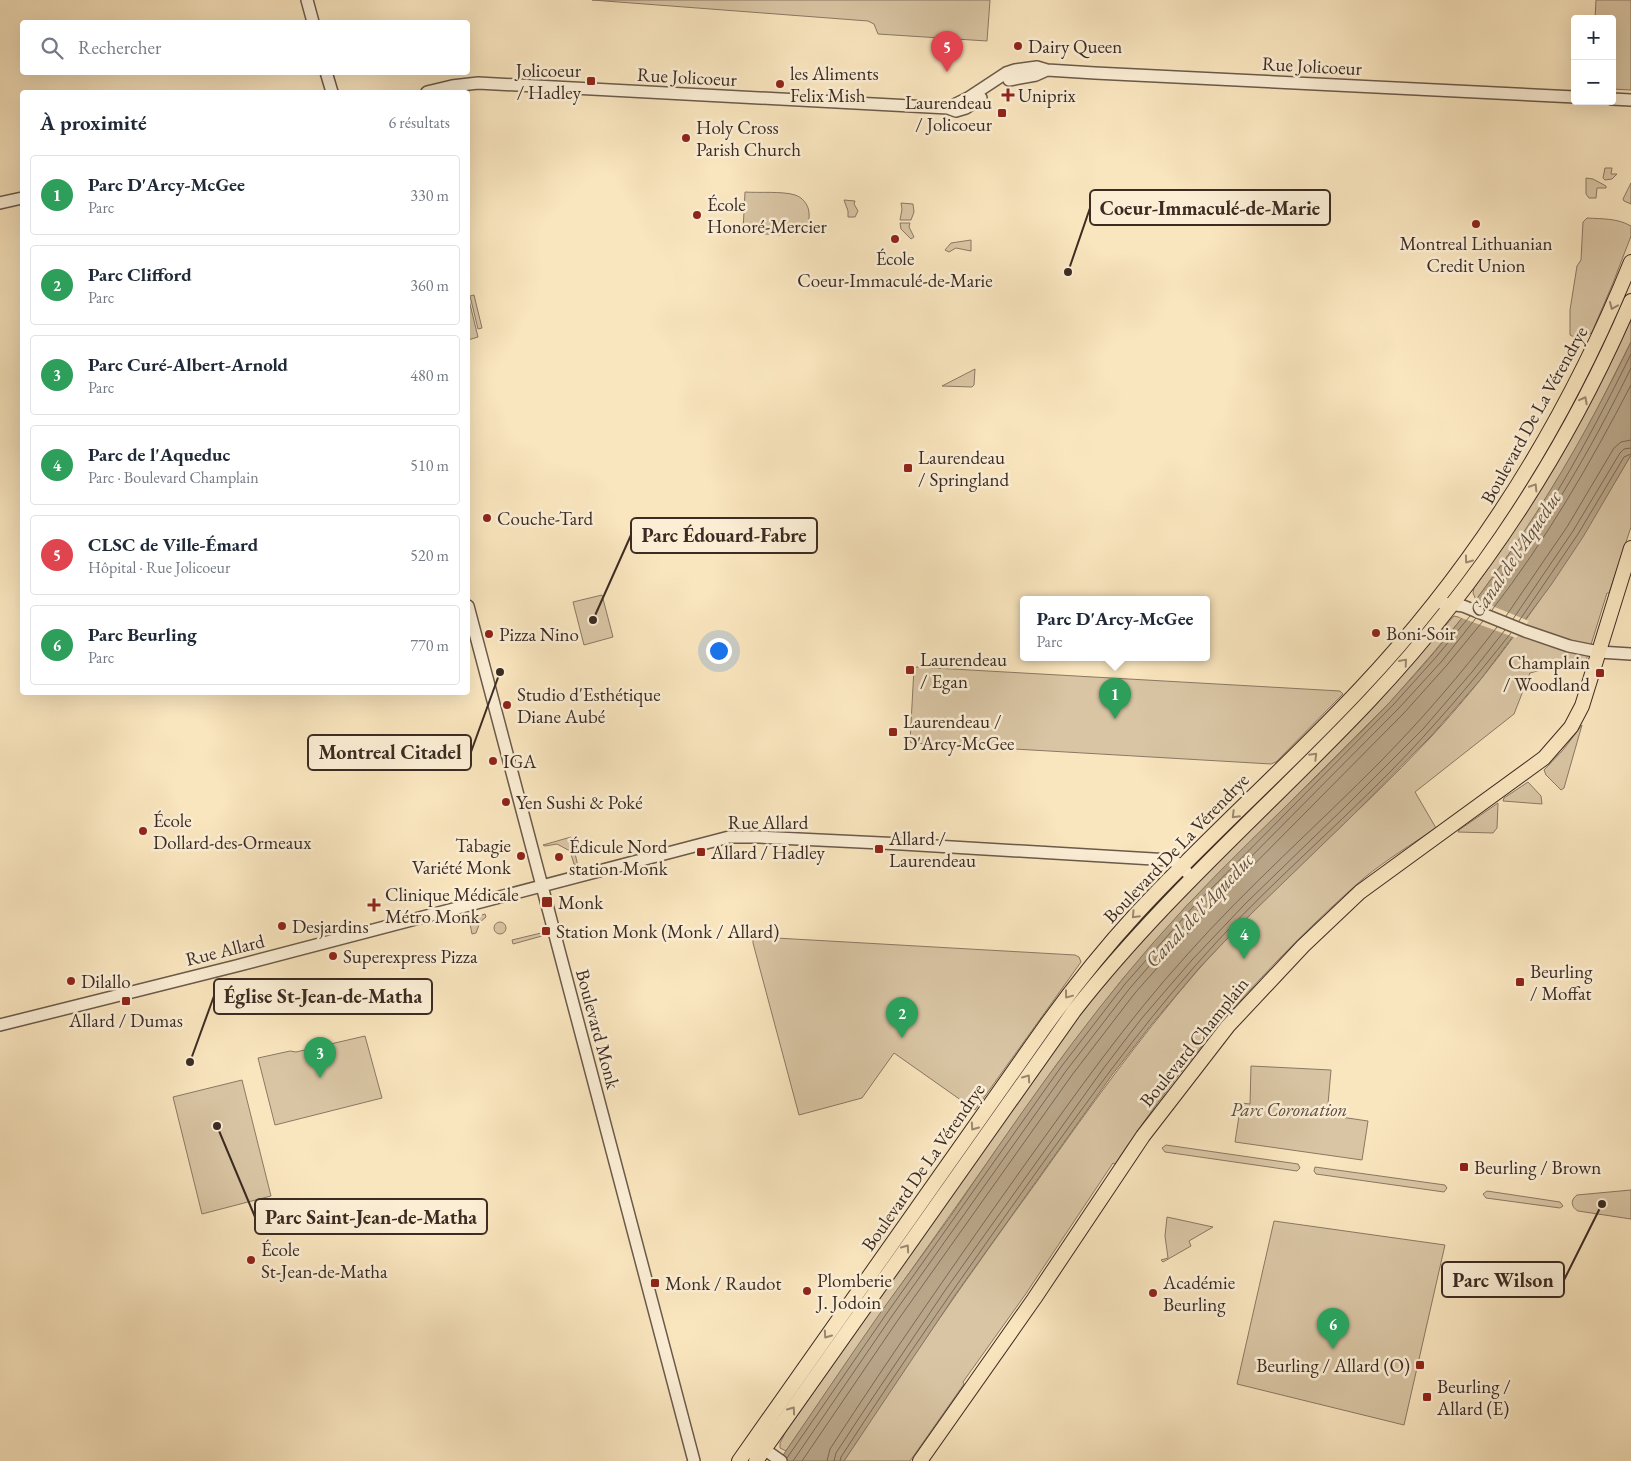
<!DOCTYPE html>
<html lang="fr">
<head>
<meta charset="utf-8">
<style>
	:root { --surface:#fff; --page:#f6f6f7; --text:#1f2937; --muted:#747a83; --line:#e0e1e3; --accent:#8f2418 }
	body { margin:0; font-family:"EB Garamond",serif; background:var(--page); color:var(--text) }
	.controls { position:absolute; right:15px; top:15px; display:grid; overflow:hidden; border-radius:5px; box-shadow:0 5px 20px #0002 }
	.controls button { width:45px; height:45px; display:grid; place-items:center; padding:0; border:0; border-bottom:1px solid var(--line); background:var(--surface); color:var(--text); font:25px sans-serif }
	.you { position:absolute; left:718px; top:650px; width:18px; height:18px; margin:-12px; border:4px solid #fff; border-radius:50%; background:#1a73e8; box-shadow:0 0 0 8px #1a73e833 }
	.badge { display:grid; place-items:center; width:32px; height:32px; border-radius:50%; background:var(--accent); color:#fff; font-size:16px; font-weight:700 }
	.pin { position:absolute; translate:-50% -41px; filter:drop-shadow(0 1px 2px #0008) }
	.pin::after { content:''; position:absolute; top:26px; width:18px; height:15px; background:inherit; clip-path:polygon(0 0,100% 0,50% 100%) }
	.popup { position:absolute; left:1020px; top:596px; width:190px; height:65px; box-sizing:border-box; display:grid; place-content:center; border-radius:5px; background:var(--surface); filter:drop-shadow(0 1px 4px #0005); font-size:16px; white-space:nowrap; color:var(--muted) }
	.popup b { font-size:19px; color:var(--text) }
	.popup::after { content:''; position:absolute; left:50%; top:100%; margin-left:-10px; border:10px solid transparent; border-top-color:var(--surface) }
	.list { margin:0; padding:0; list-style:none }
	h2 { display:flex; justify-content:space-between; align-items:center; height:65px; margin:0; padding:0 20px; font-size:21px }
	h2 small { font-size:16px; font-weight:400; color:var(--muted) }
	.list li { display:grid; grid-template-columns:32px 1fr auto; gap:15px; align-items:center; box-sizing:border-box; height:80px; margin:0 10px 10px; padding:0 10px; border:1px solid var(--line); border-radius:5px }
	.list b { display:block; font-size:19px; white-space:nowrap }
	.list p { margin:0; font-size:16px; white-space:nowrap; color:var(--muted) }
	.list em { font-size:16px; font-style:normal; color:var(--muted) }
	.icon { flex:none; width:28px; height:28px; fill:none; stroke:currentColor; stroke-width:2; stroke-linecap:round; stroke-linejoin:round }
	.map { position:relative; flex:none; width:1631px; height:1461px; overflow:hidden }
	.search { position:absolute; background:var(--surface); box-shadow:0 5px 20px #0002; left:20px; top:20px; width:450px; height:55px; display:flex; align-items:center; gap:12px; box-sizing:border-box; padding:0 18px; border-radius:5px; color:var(--muted); font-size:19px }
	.panel { position:absolute; background:var(--surface); box-shadow:0 5px 20px #0002; left:20px; top:90px; width:450px; height:605px; border-radius:5px }
	.map>svg:first-child { display:block }
	.green { fill:#d9c5a4; stroke:#8a7864 }
	.water { fill:#b9a689; stroke:#877560 }
	.pier { fill:#f9e5be }
	.lines { fill:none; stroke-linecap:round; stroke-linejoin:round }
	.shore { stroke:#7a6856; stroke-width:1 }
	.minor-casing { stroke:#6b5a4a; stroke-width:14 }
	.major-casing { stroke:#3c2b23; stroke-width:16 }
	.minor { stroke:#fbeed5; stroke-width:11 }
	.major { stroke:#f9e5be; stroke-width:14 }
	.oneway { stroke:#9a8870 }
	.poi-dot { fill:#8f2418; stroke:#fbeed5; stroke-width:2 }
	.labels { text-anchor:middle; dominant-baseline:central; stroke-width:5; stroke-linejoin:round; paint-order:stroke }
	.poi-label { font-size:19px; fill:#3c2b23; stroke:#fbeed5; text-anchor:start }
	.street-label { font-size:19px; fill:#3c2b23; stroke:#fbeed5 }
	.park-label { font-size:19px; font-style:italic; fill:#5b4a3d; stroke:#fbeed5 }
	.water-label { font-size:20px; font-style:italic; fill:#625042; stroke:#fbeed5 }
	.leader { fill:none; stroke:#3c2b23; stroke-width:2 }
	.callout-dot { fill:#3c2b23; stroke:#fbeed5; stroke-width:2 }
	.callout { fill:#fbeed5; stroke:#3c2b23; stroke-width:2 }
	.callout-label { font-size:20px; text-anchor:middle; font-weight:bold; fill:#3c2b23 }
</style>
</head>
<body>
<div class="map">
<svg width="1631" height="1461" viewBox="0 0 1631 1461">
	<rect width="100%" height="100%" fill="#f9e5be"/>
	<filter id="stains"><feTurbulence type="fractalNoise" baseFrequency=".004" numOctaves="4"/><feColorMatrix values="0 0 0 0 .2 0 0 0 0 .09 0 0 0 0 .02 0 0 0 .5 -.17"/></filter>
	<radialGradient id="worn" r=".72"><stop offset=".6" stop-color="#630" stop-opacity="0"/><stop offset="1" stop-color="#630" stop-opacity=".3"/></radialGradient>
	<!-- green -->
	<path class="green" d="M592 0H990L987 41 878 34 874 24 868 21Z
		M1596 0H1631V90L1612 89V19H1595Z
		M1605 168H1612L1611 174H1617L1612 179 1605 180 1603 178Z
		M1586 178 1593 179 1606 186V188H1597L1596 198H1589L1586 194Z
		M1631 183V204L1624 201 1623 199Z
		M745 192C758 193 783 191 795 195 802 197 808 204 809 212 813 245 761 233 743 231Z
		M844 200 855 201 854 204 858 211 855 217H848V211Z
		M901 203 913 204 914 212 911 220H900L902 209Z
		M1587 218C1602 219 1617 218 1631 226V236L1613 283 1592 332C1586 338 1577 339 1570 335V310L1577 266 1581 260 1583 222Z
		M900 223H910L909 227 914 237 911 239 901 229Z
		M971 240V251L956 248 949 252 945 250 951 243Z
		M474 295 482 328 478 329 470 296Z
		M468 296 478 337 468 340Z
		M1631 319V342L1583 437 1529 526 1476 600 1473 593 1474 588C1536 503 1587 415 1631 319Z
		M975 369 974 385 972 387 942 386Z
		M1631 455V527L1609 593H1607L1585 664 1556 666 1530 673 1514 714 1415 792 1436 828C1412 844 1386 860 1364 878 1269 961 1184 1059 1115 1164L1113 1163 1025 1295 963 1382 964 1384 910 1461H844C906 1365 971 1272 1038 1180 1089 1108 1140 1037 1198 970 1270 888 1355 818 1430 738 1509 653 1572 556 1631 455Z
		M602 595 613 637 584 645 573 602Z
		M1454 616 1462 618 1433 653 1391 701 1189 903 1121 981 1057 1064 883 1310 786 1451 780 1448V1443L785 1433 1052 1053 1086 1007 1143 938 1367 714Z
		M917 667 1340 691 1343 694 1276 762 1271 764 912 743 910 742 914 668Z
		M1582 725 1564 788 1561 790 1546 775 1544 770 1563 750Z
		M1528 782 1541 796 1542 804 1503 801 1504 798Z
		M1498 803 1497 828 1493 833 1458 832 1459 830Z
		M571 837 578 866 574 864 570 851 557 844 545 846 543 845Z
		M485 914 486 917 480 922 476 933 472 934 469 919Z
		M494 928a6 6 0 1 1 12 0a6 6 0 1 1-12 0Z
		M541 933 542 936 513 944 512 940Z
		M758 937 1075 955 1079 957 1081 962 975 1110 894 1053 862 1098 799 1115 753 943V939Z
		M365 1036 382 1098 275 1125 258 1058 290 1051 296 1052Z
		M1251 1066 1331 1070 1327 1115 1368 1121 1362 1160 1235 1142 1241 1103 1250 1104Z
		M242 1080 271 1196 202 1214 173 1097Z
		M1166 1145 1298 1164 1300 1168 1297 1171 1165 1152 1162 1148Z
		M1315 1167 1445 1185 1447 1188 1444 1192 1316 1174 1314 1171Z
		M1631 1190V1219L1578 1211C1571 1207 1570 1200 1577 1195Z
		M1487 1191 1560 1202 1563 1206 1560 1208 1486 1198 1483 1194Z
		M1167 1217 1213 1227 1189 1241 1191 1246 1163 1262 1161 1260 1168 1258 1165 1236Z
		M1274 1221 1445 1245 1404 1425 1237 1384Z"/>
	<!-- water -->
	<path class="water" d="M1631 342V455L1583 537 1551 585 1481 679 1431 736 1352 816 1253 912 1200 967 1151 1025 1112 1075 955 1295 844 1461H779C814 1410 848 1359 883 1309 905 1278 928 1248 950 1217 1014 1123 1078 1029 1153 943 1236 847 1336 765 1420 669 1506 570 1574 460 1631 342Z"/>
	<!-- pier -->
	<path class="pier" d="M1475 598 1480 601 1529 621 1516 638 1459 617Z"/>
	<g class="lines">
		<!-- shore -->
		<path class="shore" d="M1479 605C1540 529 1588 442 1631 354
			M1485 607C1542 533 1590 452 1631 368
			M1492 610C1546 540 1590 464 1631 385
			M1506 616 1567 527 1614 448 1621 442 1631 440
			M1513 619 1573 531 1620 453 1624 449 1631 448
			M1519 621 1578 534 1624 457 1631 454
			M787 1458 887 1313 1061 1067 1125 984 1193 907 1394 704 1437 656 1470 616
			M793 1461 892 1316 1066 1071 1130 988 1197 911 1399 708 1442 661 1476 618
			M802 1461 898 1320 1072 1075 1135 993 1203 916 1404 713 1447 665 1483 621
			M827 1461 830 1449C893 1352 959 1257 1026 1163 1077 1092 1127 1021 1186 956 1247 887 1317 826 1382 760 1423 718 1461 674 1497 627
			M834 1461 836 1453 859 1418 946 1289 1103 1069 1142 1018 1192 960 1245 904 1344 808 1423 729 1472 672 1505 630
			M840 1461 841 1457C903 1361 969 1267 1035 1174 1087 1102 1136 1033 1195 966 1256 896 1327 836 1392 770 1434 727 1473 681 1511 633"/>
		<defs>
			<path id="minor" d="M307 0 313 22
				M326 72 332 92
				M1009 80 1036 75 1047 70
				M427 92 452 86 478 83 948 108 956 111 966 108 981 98
				M1612 99 1631 100
				M948 108 968 98 1006 73 1015 70 1037 67 1047 70 1095 73 1575 97
				M0 203 22 198
				M1435 602 1463 606 1525 631 1569 646 1599 652 1631 654
				M468 606 694 1461
				M0 1025 236 966 729 837H759L902 844 1170 860 1177 863 1193 878
				M758 1445 781 1461"/>
			<path id="major" d="M739 1461 1044 1028C1072 989 1103 950 1136 914 1208 836 1288 766 1360 689 1477 565 1567 420 1631 262
				M756 1461 1074 1011C1163 897 1272 804 1370 700 1480 583 1568 448 1631 301
				M920 1461 1034 1299 1143 1136 1228 1026 1303 946 1360 892 1544 758 1571 727 1582 706 1631 548"/>
		</defs>
		<!-- minor casing -->
		<use href="#minor" class="minor-casing"/>
		<!-- major casing -->
		<use href="#major" class="major-casing"/>
		<!-- minor -->
		<use href="#minor" class="minor"/>
		<!-- major -->
		<use href="#major" class="major"/>
	</g>
	<!-- one-way arrows -->
	<defs><path id="oneway-chevron" d="M-2-3.5L2.5 0L-2 3.5" fill="none" stroke-width="1.6" stroke-linecap="round" stroke-linejoin="round" transform="scale(1.25)"/></defs>
	<g class="oneway">
		<use href="#oneway-chevron" transform="translate(1613 306) rotate(113)"/>
		<use href="#oneway-chevron" transform="translate(1584 400) rotate(-62)"/>
		<use href="#oneway-chevron" transform="translate(1534 487) rotate(-58)"/>
		<use href="#oneway-chevron" transform="translate(1468 560) rotate(126)"/>
		<use href="#oneway-chevron" transform="translate(1404 662) rotate(-49)"/>
		<use href="#oneway-chevron" transform="translate(1314 756) rotate(-45)"/>
		<use href="#oneway-chevron" transform="translate(1235 815) rotate(135)"/>
		<use href="#oneway-chevron" transform="translate(1135 915) rotate(133)"/>
		<use href="#oneway-chevron" transform="translate(1068 995) rotate(127)"/>
		<use href="#oneway-chevron" transform="translate(1027 1078) rotate(-55)"/>
		<use href="#oneway-chevron" transform="translate(974 1127) rotate(125)"/>
		<use href="#oneway-chevron" transform="translate(906 1248) rotate(-55)"/>
		<use href="#oneway-chevron" transform="translate(827 1335) rotate(125)"/>
		<use href="#oneway-chevron" transform="translate(792 1410) rotate(-55)"/>
	</g>
	<!-- markers -->
	<g class="poi-dot">
		<circle cx="1018" cy="46" r="5"/>
		<rect x="586" y="76" width="10" height="10" rx="2.5"/>
		<circle cx="780" cy="84" r="5"/>
		<path d="M1005.5 87.5h5v5h5v5h-5v5h-5v-5h-5v-5h5z"/>
		<rect x="997" y="108" width="10" height="10" rx="2.5"/>
		<circle cx="686" cy="138" r="5"/>
		<circle cx="697" cy="215" r="5"/>
		<circle cx="1476" cy="224" r="5"/>
		<circle cx="895" cy="239" r="5"/>
		<rect x="903" y="463" width="10" height="10" rx="2.5"/>
		<circle cx="487" cy="518" r="5"/>
		<circle cx="1376" cy="633" r="5"/>
		<circle cx="489" cy="634" r="5"/>
		<rect x="905" y="665" width="10" height="10" rx="2.5"/>
		<rect x="1595" y="668" width="10" height="10" rx="2.5"/>
		<circle cx="507" cy="705" r="5"/>
		<rect x="888" y="727" width="10" height="10" rx="2.5"/>
		<circle cx="493" cy="761" r="5"/>
		<circle cx="506" cy="802" r="5"/>
		<circle cx="143" cy="831" r="5"/>
		<rect x="874" y="844" width="10" height="10" rx="2.5"/>
		<rect x="696" y="847" width="10" height="10" rx="2.5"/>
		<circle cx="521" cy="856" r="5"/>
		<circle cx="559" cy="857" r="5"/>
		<rect x="541" y="896" width="12" height="12" rx="2.5"/>
		<path d="M371.5 897.5h5v5h5v5h-5v5h-5v-5h-5v-5h5z"/>
		<circle cx="282" cy="926" r="5"/>
		<rect x="541" y="926" width="10" height="10" rx="2.5"/>
		<circle cx="333" cy="956" r="5"/>
		<circle cx="71" cy="981" r="5"/>
		<rect x="1515" y="977" width="10" height="10" rx="2.5"/>
		<rect x="121" y="996" width="10" height="10" rx="2.5"/>
		<rect x="1459" y="1162" width="10" height="10" rx="2.5"/>
		<circle cx="251" cy="1260" r="5"/>
		<rect x="650" y="1278" width="10" height="10" rx="2.5"/>
		<circle cx="807" cy="1291" r="5"/>
		<circle cx="1153" cy="1293" r="5"/>
		<rect x="1415" y="1360" width="10" height="10" rx="2.5"/>
		<rect x="1422" y="1392" width="10" height="10" rx="2.5"/>
	</g>
	<g class="labels">
		<!-- poi labels -->
		<g class="poi-label">
			<text x="1028" y="46">Dairy Queen</text>
			<text x="581" y="70" text-anchor="end">Jolicoeur<tspan x="581" dy="22">/ Hadley</tspan></text>
			<text x="790" y="73">les Aliments<tspan x="790" dy="22">Felix Mish</tspan></text>
			<text x="1018" y="95">Uniprix</text>
			<text x="992" y="102" text-anchor="end">Laurendeau<tspan x="992" dy="22">/ Jolicoeur</tspan></text>
			<text x="696" y="127">Holy Cross<tspan x="696" dy="22">Parish Church</tspan></text>
			<text x="707" y="204">École<tspan x="707" dy="22">Honoré-Mercier</tspan></text>
			<text x="1476" y="243" text-anchor="middle">Montreal Lithuanian<tspan x="1476" dy="22">Credit Union</tspan></text>
			<text x="895" y="258" text-anchor="middle">École<tspan x="895" dy="22">Coeur-Immaculé-de-Marie</tspan></text>
			<text x="918" y="457">Laurendeau<tspan x="918" dy="22">/ Springland</tspan></text>
			<text x="497" y="518">Couche-Tard</text>
			<text x="1386" y="633">Boni-Soir</text>
			<text x="499" y="634">Pizza Nino</text>
			<text x="920" y="659">Laurendeau<tspan x="920" dy="22">/ Egan</tspan></text>
			<text x="1590" y="662" text-anchor="end">Champlain<tspan x="1590" dy="22">/ Woodland</tspan></text>
			<text x="517" y="694">Studio d'Esthétique<tspan x="517" dy="22">Diane Aubé</tspan></text>
			<text x="903" y="721">Laurendeau /<tspan x="903" dy="22">D'Arcy-McGee</tspan></text>
			<text x="503" y="761">IGA</text>
			<text x="516" y="802">Yen Sushi &amp; Poké</text>
			<text x="153" y="820">École<tspan x="153" dy="22">Dollard-des-Ormeaux</tspan></text>
			<text x="889" y="838">Allard /<tspan x="889" dy="22">Laurendeau</tspan></text>
			<text x="511" y="845" text-anchor="end">Tabagie<tspan x="511" dy="22">Variété Monk</tspan></text>
			<text x="569" y="846">Édicule Nord<tspan x="569" dy="22">station Monk</tspan></text>
			<text x="711" y="852">Allard / Hadley</text>
			<text x="385" y="894">Clinique Médicale<tspan x="385" dy="22">Métro Monk</tspan></text>
			<text x="558" y="902">Monk</text>
			<text x="292" y="926">Desjardins</text>
			<text x="556" y="931">Station Monk (Monk / Allard)</text>
			<text x="343" y="956">Superexpress Pizza</text>
			<text x="1530" y="971">Beurling<tspan x="1530" dy="22">/ Moffat</tspan></text>
			<text x="81" y="981">Dilallo</text>
			<text x="126" y="1020" text-anchor="middle">Allard / Dumas</text>
			<text x="1474" y="1167">Beurling / Brown</text>
			<text x="261" y="1249">École<tspan x="261" dy="22">St-Jean-de-Matha</tspan></text>
			<text x="817" y="1280">Plomberie<tspan x="817" dy="22">J. Jodoin</tspan></text>
			<text x="1163" y="1282">Académie<tspan x="1163" dy="22">Beurling</tspan></text>
			<text x="665" y="1283">Monk / Raudot</text>
			<text x="1410" y="1365" text-anchor="end">Beurling / Allard (O)</text>
			<text x="1437" y="1386">Beurling /<tspan x="1437" dy="22">Allard (E)</tspan></text>
		</g>
		<!-- street labels -->
		<g class="street-label">
			<text transform="translate(1312 66) rotate(3)">Rue Jolicoeur</text>
			<text transform="translate(687 77) rotate(3)">Rue Jolicoeur</text>
			<text transform="translate(1534 415) rotate(-61)">Boulevard De La Vérendrye</text>
			<text x="768" y="822">Rue Allard</text>
			<text transform="translate(1176 848) rotate(-46)">Boulevard De La Vérendrye</text>
			<text transform="translate(225 950) rotate(-14)">Rue Allard</text>
			<text transform="translate(598 1029) rotate(75)">Boulevard Monk</text>
			<text transform="translate(1194 1042) rotate(-51)">Boulevard Champlain</text>
			<text transform="translate(923 1167) rotate(-55)">Boulevard De La Vérendrye</text>
		</g>
		<!-- park labels -->
		<g class="park-label">
			<text x="1289" y="1109">Parc Coronation</text>
		</g>
		<!-- water labels -->
		<g class="water-label">
			<text transform="translate(1515 554) rotate(-56)">Canal de l'Aqueduc</text>
			<text transform="translate(1199 910) rotate(-47)">Canal de l'Aqueduc</text>
		</g>
	</g>
	<!-- callouts -->
	<path class="leader" d="M1068 272L1090 208M593 620L631 535M500 672L471 752M190 1062L214 996M217 1126L255 1217M1602 1204L1564 1280"/>
	<g class="callout-dot">
		<circle cx="1068" cy="272" r="5"/>
		<circle cx="593" cy="620" r="5"/>
		<circle cx="500" cy="672" r="5"/>
		<circle cx="190" cy="1062" r="5"/>
		<circle cx="217" cy="1126" r="5"/>
		<circle cx="1602" cy="1204" r="5"/>
	</g>
	<g class="callout">
		<rect x="1090" y="190" width="240" height="35" rx="5"/>
		<rect x="631" y="518" width="186" height="35" rx="5"/>
		<rect x="308" y="735" width="163" height="35" rx="5"/>
		<rect x="214" y="979" width="218" height="35" rx="5"/>
		<rect x="255" y="1199" width="232" height="35" rx="5"/>
		<rect x="1442" y="1262" width="122" height="35" rx="5"/>
	</g>
	<g class="callout-label">
		<text x="1210" y="215">Coeur-Immaculé-de-Marie</text>
		<text x="724" y="542">Parc Édouard-Fabre</text>
		<text x="390" y="759">Montreal Citadel</text>
		<text x="323" y="1003">Église St-Jean-de-Matha</text>
		<text x="371" y="1224">Parc Saint-Jean-de-Matha</text>
		<text x="1503" y="1287">Parc Wilson</text>
	</g>
	<rect width="100%" height="100%" filter="url(#stains)"/>
	<rect width="100%" height="100%" fill="url(#worn)"/>
</svg>
<div class="controls">
<button>+</button>
<button>−</button>
</div>
<div class="you"></div>
<div class="pin badge" style="left:1115px;top:719px;background:#2e9e5b">1</div>
<div class="popup"><b>Parc D'Arcy-McGee</b>Parc</div>
<div class="pin badge" style="left:902px;top:1038px;background:#2e9e5b">2</div>
<div class="pin badge" style="left:320px;top:1078px;background:#2e9e5b">3</div>
<div class="pin badge" style="left:1244px;top:959px;background:#2e9e5b">4</div>
<div class="pin badge" style="left:947px;top:72px;background:#e0444e">5</div>
<div class="pin badge" style="left:1333px;top:1349px;background:#2e9e5b">6</div>
<div class="search"><svg class="icon" aria-label="search" viewBox="0 0 24 24"><circle cx="10" cy="10" r="6"/><path d="M15 15l6 6"/></svg>Rechercher</div>
<section class="panel">
<h2>À proximité<small>6 résultats</small></h2>
<ul class="list">
<li><span class="badge" style="background:#2e9e5b">1</span><div><b>Parc D'Arcy-McGee</b><p>Parc</p></div><em>330 m</em></li>
<li><span class="badge" style="background:#2e9e5b">2</span><div><b>Parc Clifford</b><p>Parc</p></div><em>360 m</em></li>
<li><span class="badge" style="background:#2e9e5b">3</span><div><b>Parc Curé-Albert-Arnold</b><p>Parc</p></div><em>480 m</em></li>
<li><span class="badge" style="background:#2e9e5b">4</span><div><b>Parc de l'Aqueduc</b><p>Parc · Boulevard Champlain</p></div><em>510 m</em></li>
<li><span class="badge" style="background:#e0444e">5</span><div><b>CLSC de Ville-Émard</b><p>Hôpital · Rue Jolicoeur</p></div><em>520 m</em></li>
<li><span class="badge" style="background:#2e9e5b">6</span><div><b>Parc Beurling</b><p>Parc</p></div><em>770 m</em></li>
</ul>
</section>
</div>
</body>
</html>
